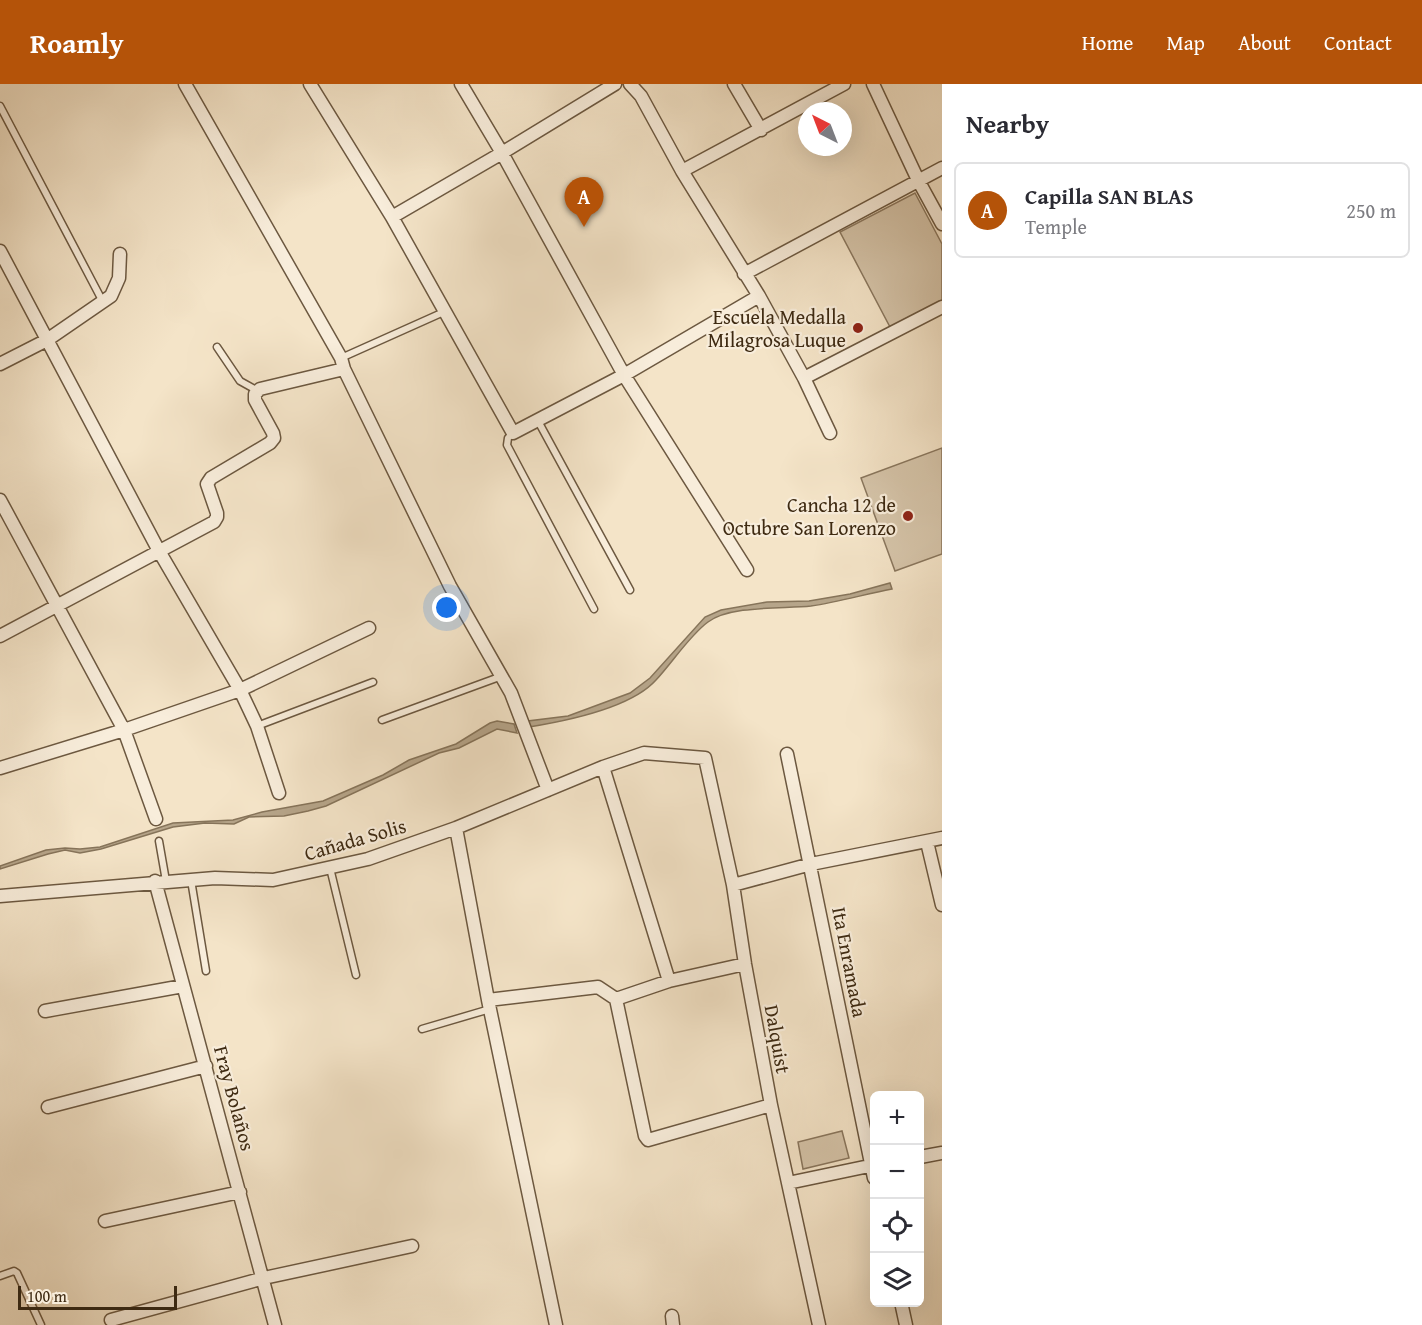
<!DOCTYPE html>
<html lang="en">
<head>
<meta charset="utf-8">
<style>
	:root { --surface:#fff; --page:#f7f7f7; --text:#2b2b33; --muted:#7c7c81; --line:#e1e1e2; --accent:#b45309 }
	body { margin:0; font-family:"Gentium Book Plus",serif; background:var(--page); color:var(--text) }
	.controls { position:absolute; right:18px; bottom:18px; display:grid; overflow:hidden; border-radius:9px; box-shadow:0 6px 24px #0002 }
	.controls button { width:54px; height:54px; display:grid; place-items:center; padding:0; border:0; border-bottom:2px solid var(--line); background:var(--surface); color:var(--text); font:30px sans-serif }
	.compass { position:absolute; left:798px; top:18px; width:54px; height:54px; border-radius:50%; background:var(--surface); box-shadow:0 6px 24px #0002; rotate:318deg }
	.scale { position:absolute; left:18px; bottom:15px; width:159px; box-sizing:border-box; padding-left:6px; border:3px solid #3e2a12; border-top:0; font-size:16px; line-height:21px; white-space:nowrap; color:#3e2a12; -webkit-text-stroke:4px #f8eddb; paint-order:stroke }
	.you { position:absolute; left:447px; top:524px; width:21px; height:21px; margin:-15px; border:4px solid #fff; border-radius:50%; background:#1a73e8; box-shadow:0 0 0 9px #1a73e833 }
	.badge { display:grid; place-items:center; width:39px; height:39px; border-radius:50%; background:var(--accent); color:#fff; font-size:20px; font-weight:700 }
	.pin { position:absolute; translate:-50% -50px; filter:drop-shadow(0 2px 3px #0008) }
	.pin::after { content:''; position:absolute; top:32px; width:21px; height:18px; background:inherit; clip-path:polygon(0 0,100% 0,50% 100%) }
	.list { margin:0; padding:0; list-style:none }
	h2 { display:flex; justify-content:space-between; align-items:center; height:78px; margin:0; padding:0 24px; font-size:26px }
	h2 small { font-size:20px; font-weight:400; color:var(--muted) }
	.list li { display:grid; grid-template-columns:39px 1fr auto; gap:18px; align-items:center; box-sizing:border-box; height:96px; margin:0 12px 12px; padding:0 12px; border:2px solid var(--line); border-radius:9px }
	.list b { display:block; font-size:22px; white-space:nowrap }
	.list p { margin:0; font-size:20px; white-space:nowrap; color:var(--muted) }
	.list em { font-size:20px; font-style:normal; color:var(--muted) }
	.icon { flex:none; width:33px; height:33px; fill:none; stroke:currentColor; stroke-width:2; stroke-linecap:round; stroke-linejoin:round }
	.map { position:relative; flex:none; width:942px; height:1241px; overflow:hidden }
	header { display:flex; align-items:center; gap:36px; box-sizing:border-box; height:84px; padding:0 30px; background:var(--accent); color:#fff }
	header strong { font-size:28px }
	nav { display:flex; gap:33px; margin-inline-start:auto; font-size:21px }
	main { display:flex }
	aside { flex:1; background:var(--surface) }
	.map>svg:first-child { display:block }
	.green { fill:#d5c4a9; stroke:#8a775e; stroke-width:1.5 }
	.water { fill:#b6a58a; stroke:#86745a; stroke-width:1.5 }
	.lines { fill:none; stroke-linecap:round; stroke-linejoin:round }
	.lane-casing { stroke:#6c5840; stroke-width:9 }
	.street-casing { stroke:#6c5840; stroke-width:15 }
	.lane { stroke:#f8eddb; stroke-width:6 }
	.street { stroke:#f8eddb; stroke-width:12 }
	.poi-dot { fill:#8f2418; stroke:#f8eddb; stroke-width:2 }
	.labels { text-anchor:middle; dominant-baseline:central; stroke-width:4.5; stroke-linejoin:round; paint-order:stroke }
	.poi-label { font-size:20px; fill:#3e2a12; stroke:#f8eddb; text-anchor:end }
	.street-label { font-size:20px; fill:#3e2a12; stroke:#f8eddb }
</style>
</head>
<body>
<header>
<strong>Roamly</strong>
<nav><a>Home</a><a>Map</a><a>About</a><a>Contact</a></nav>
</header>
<main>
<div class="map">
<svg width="942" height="1241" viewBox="0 0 942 1241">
	<rect width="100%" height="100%" fill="#f4e4c8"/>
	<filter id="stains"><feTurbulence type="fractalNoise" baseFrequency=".00333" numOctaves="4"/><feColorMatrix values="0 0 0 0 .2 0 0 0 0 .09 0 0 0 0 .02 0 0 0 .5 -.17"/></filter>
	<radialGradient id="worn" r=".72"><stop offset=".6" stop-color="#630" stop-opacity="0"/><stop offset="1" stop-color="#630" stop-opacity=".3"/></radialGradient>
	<!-- green -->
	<path class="green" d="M915 109 942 160V216L890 243 840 148Z
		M942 364V470L895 487 861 394Z
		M842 1047 849 1074 803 1085 798 1058Z"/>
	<!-- water -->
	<path class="water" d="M890 499 892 505C865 510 839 518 811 522 784 525 731 521 708 538 690 551 672 579 656 596 631 624 566 637 529 643L528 637 568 632 630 609 650 594 705 533 721 526 767 518 809 517 850 510Z
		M497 637 514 640 517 649 497 645 459 664 439 669 326 722 308 727 284 732 249 733 234 740 205 739 173 743 101 765 80 769 65 766 48 770 0 785V782L46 766 65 764 80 765 100 763 173 739 233 736 262 728 323 717 383 691 409 676 456 660 490 639Z"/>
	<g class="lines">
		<defs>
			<path id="lane" d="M0 22 103 218
				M217 263 240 297 258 307
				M341 274 446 227
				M538 337 630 506
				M513 349 508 354 507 361 594 525
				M382 636 502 592
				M257 642 373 598
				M159 757 166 797
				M330 784 356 891
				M191 796 206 887
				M422 945 490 925
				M0 1192 14 1187 17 1189 41 1241"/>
			<path id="street" d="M185 0 341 274 344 285 450 502 511 609 548 706
				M310 0 392 133 513 349 624 291 759 212
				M461 0 502 69 624 291 747 486
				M630 0 641 12 682 87 759 212 804 294 830 349
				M734 0 761 46
				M873 0 918 96 942 140
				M682 87 844 0
				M392 133 502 69 615 0
				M0 167 159 467 240 606 257 642 279 709
				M744 190 942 84
				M0 280 47 256 111 212 119 194 120 170
				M804 294 942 223
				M0 416 124 646 156 735
				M0 552 214 438 217 433V429L207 400 211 394 270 359 274 354 273 349 255 316V310L260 305 344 285
				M787 670 874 1094
				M603 683 669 897
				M0 684 124 646 240 606 369 544
				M456 744 488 916 556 1241
				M927 758 942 821
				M155 797 275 1241
				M733 801 811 780 942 754
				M0 812 215 794 273 796 368 775 456 744 603 683 644 669 705 674 733 801 745 880 771 1021 819 1241
				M616 915 669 897 745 880
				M488 916 598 903 616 915 645 1052 648 1056 771 1021
				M45 927 183 902
				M48 1023 206 982
				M920 1073 942 1069
				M788 1099 874 1081
				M105 1137 240 1108
				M901 1218 906 1241
				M672 1232 673 1241
				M111 1236 264 1194 412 1162"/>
		</defs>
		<!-- lane casing -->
		<use href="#lane" class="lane-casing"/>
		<!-- street casing -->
		<use href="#street" class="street-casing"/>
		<!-- lane -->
		<use href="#lane" class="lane"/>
		<!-- street -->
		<use href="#street" class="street"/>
	</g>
	<!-- markers -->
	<g class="poi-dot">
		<circle cx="858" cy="244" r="6"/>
		<circle cx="908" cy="432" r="6"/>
	</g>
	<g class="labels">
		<!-- poi labels -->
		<g class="poi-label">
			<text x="846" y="232">Escuela Medalla<tspan x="846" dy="23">Milagrosa Luque</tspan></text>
			<text x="896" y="420">Cancha 12 de<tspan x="896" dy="23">Octubre San Lorenzo</tspan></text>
		</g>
		<!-- street labels -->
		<g class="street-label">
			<text transform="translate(355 755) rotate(-16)">Cañada Solis</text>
			<text transform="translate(850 878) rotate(79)">Ita Enramada</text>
			<text transform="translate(778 955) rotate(80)">Dalquist</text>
			<text transform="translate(235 1014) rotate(75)">Fray Bolaños</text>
		</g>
	</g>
	<rect width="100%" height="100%" filter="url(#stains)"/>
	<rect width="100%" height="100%" fill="url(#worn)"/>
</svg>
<div class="controls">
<button>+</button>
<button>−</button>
<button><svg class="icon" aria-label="locate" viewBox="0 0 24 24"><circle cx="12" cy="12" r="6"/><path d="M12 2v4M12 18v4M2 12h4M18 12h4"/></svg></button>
<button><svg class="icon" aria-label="layers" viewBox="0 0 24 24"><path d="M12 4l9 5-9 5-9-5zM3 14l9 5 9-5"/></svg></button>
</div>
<svg class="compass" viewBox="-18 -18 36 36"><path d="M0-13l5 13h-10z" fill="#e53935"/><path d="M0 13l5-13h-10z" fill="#7c7c81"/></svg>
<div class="scale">100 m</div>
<div class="you"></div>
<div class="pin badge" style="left:584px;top:143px">A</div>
</div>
<aside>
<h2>Nearby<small></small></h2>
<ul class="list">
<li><span class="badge">A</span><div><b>Capilla SAN BLAS</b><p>Temple</p></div><em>250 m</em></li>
</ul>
</aside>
</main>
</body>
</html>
